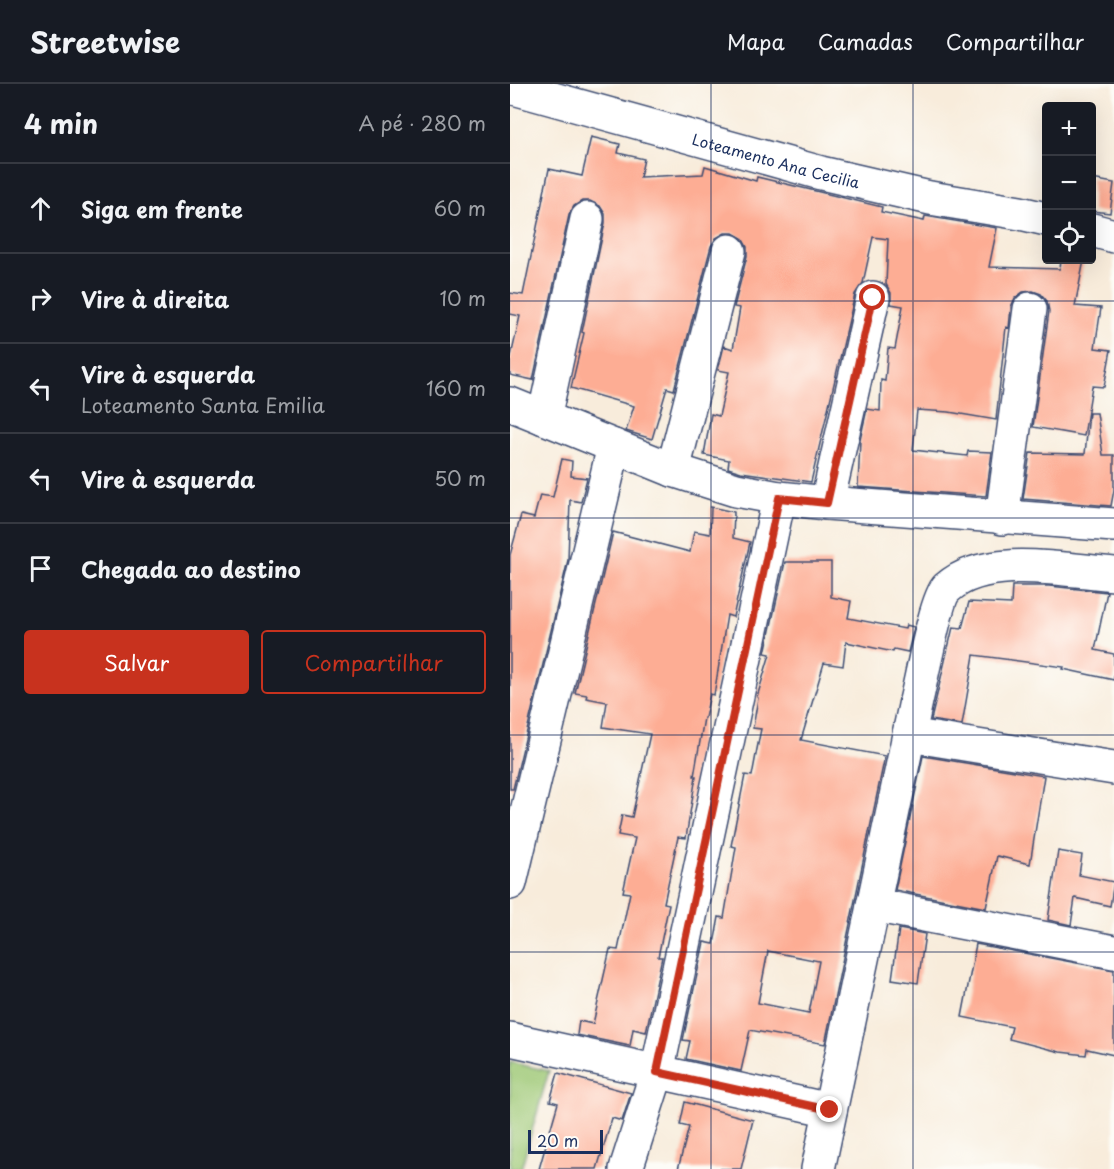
<!DOCTYPE html>
<html lang="pt">
<head>
<meta charset="utf-8">
<style>
	:root { --surface:#171b24; --page:#242831; --text:#f1f3f6; --muted:#9ea1a6; --line:#363941; --accent:#c8321e }
	body { margin:0; font-family:"Playpen Sans",sans-serif; background:var(--page); color:var(--text) }
	.controls { position:absolute; right:18px; top:18px; display:grid; overflow:hidden; border-radius:6px; box-shadow:0 6px 24px #0002 }
	.controls button { width:54px; height:54px; display:grid; place-items:center; padding:0; border:0; border-bottom:2px solid var(--line); background:var(--surface); color:var(--text); font:30px sans-serif }
	.scale { position:absolute; left:18px; bottom:15px; width:75px; box-sizing:border-box; padding-left:6px; border:3px solid #1b2f5e; border-top:0; font-size:16px; line-height:21px; white-space:nowrap; color:#1b2f5e; -webkit-text-stroke:4px #fdfcf7; paint-order:stroke }
	.stop { position:absolute; width:18px; height:18px; margin:-14px; border:4px solid #c8321e; border-radius:50%; background:#fff }
	.stop.end { background:#c8321e; border-color:#fff; box-shadow:0 2px 6px #0008 }
	.list { margin:0; padding:0; list-style:none }
	h2 { display:flex; justify-content:space-between; align-items:center; height:78px; margin:0; padding:0 24px; font-size:26px }
	h2 small { font-size:20px; font-weight:400; color:var(--muted) }
	.list li { display:grid; grid-template-columns:39px 1fr auto; gap:18px; align-items:center; box-sizing:border-box; height:90px; padding:0 24px; border-top:2px solid var(--line) }
	.list b { display:block; font-size:22px; white-space:nowrap }
	.list p { margin:0; font-size:20px; white-space:nowrap; color:var(--muted) }
	.list em { font-size:20px; font-style:normal; color:var(--muted) }
	.actions { display:flex; gap:12px; padding:18px 24px }
	.actions a { flex:1; padding:14px 0; border:2px solid var(--accent); border-radius:6px; text-align:center; font-size:21px; color:var(--accent) }
	.actions .main { background:var(--accent); color:#fff }
	.icon { flex:none; width:33px; height:33px; fill:none; stroke:currentColor; stroke-width:2; stroke-linecap:round; stroke-linejoin:round }
	.map { position:relative; flex:none; width:604px; height:1085px; overflow:hidden }
	header { display:flex; align-items:center; gap:36px; box-sizing:border-box; height:84px; padding:0 30px; background:var(--surface); border-bottom:2px solid var(--line) }
	header strong { font-size:28px }
	nav { display:flex; gap:33px; margin-inline-start:auto; font-size:21px }
	main { display:flex }
	aside { flex:1; background:var(--surface) }
	.map>svg:first-child { display:block }
	.green { fill:#9cc773; stroke:#5c7b68; stroke-width:1.5 }
	.building { fill:#fdad94; fill-rule:evenodd }
	.lines { fill:none; stroke-linecap:round; stroke-linejoin:round }
	.minor-casing { stroke:#3c4b71; stroke-width:36 }
	.minor { stroke:#fff; stroke-width:33 }
	.route { stroke:#c8321e; stroke-width:8 }
	.grid { fill:none; stroke:#1b2f5e; stroke-width:1.5; stroke-opacity:0.55 }
	.labels { text-anchor:middle; dominant-baseline:central; stroke-width:6; stroke-linejoin:round; paint-order:stroke }
	.street-label { font-size:15px; fill:#1b2f5e; stroke:#fdfcf7 }
</style>
</head>
<body>
<header>
<strong>Streetwise</strong>
<nav><a>Mapa</a><a>Camadas</a><a>Compartilhar</a></nav>
</header>
<main>
<aside>
<h2>4 min<small>A pé · 280 m</small></h2>
<ul class="list">
<li><svg class="icon" aria-label="ahead" viewBox="0 0 24 24"><path d="M12 20V5M6 11l6-6 6 6"/></svg><div><b>Siga em frente</b></div><em>60 m</em></li>
<li><svg class="icon" aria-label="right" viewBox="0 0 24 24"><path d="M7 20v-9h11M14 6l5 5-5 5"/></svg><div><b>Vire à direita</b></div><em>10 m</em></li>
<li><svg class="icon" aria-label="left" viewBox="0 0 24 24"><path d="M17 20v-9H6M10 6l-5 5 5 5"/></svg><div><b>Vire à esquerda</b><p>Loteamento Santa Emilia</p></div><em>160 m</em></li>
<li><svg class="icon" aria-label="left" viewBox="0 0 24 24"><path d="M17 20v-9H6M10 6l-5 5 5 5"/></svg><div><b>Vire à esquerda</b></div><em>50 m</em></li>
<li><svg class="icon" aria-label="arrive" viewBox="0 0 24 24"><path d="M6 21V4h12l-3 4 3 4H6"/></svg><div><b>Chegada ao destino</b></div></li>
</ul>
<div class="actions"><a class="main">Salvar</a><a>Compartilhar</a></div>
</aside>
<div class="map">
<svg width="604" height="1085" viewBox="0 0 604 1085">
	<rect width="100%" height="100%" fill="#fdfcf7"/>
	<filter id="ink" filterUnits="userSpaceOnUse"><feTurbulence type="fractalNoise" baseFrequency=".0167" numOctaves="2"/><feDisplacementMap in="SourceGraphic" scale="12" xChannelSelector="R" yChannelSelector="G"/><feConvolveMatrix kernelMatrix="1 2 1 2 8 2 1 2 1" color-interpolation-filters="sRGB"/></filter>
	<filter id="wash" filterUnits="userSpaceOnUse"><feTurbulence type="fractalNoise" baseFrequency=".008" numOctaves="4" result="noise"/><feDisplacementMap in="SourceGraphic" scale="24" xChannelSelector="R" yChannelSelector="G"/><feGaussianBlur stdDeviation="1.35" result="paint"/><feColorMatrix in="noise" values="0 0 0 0 0 0 0 0 0 0 0 0 0 0 0 0 0 1.4 0 .05"/><feComposite in="paint" operator="in"/></filter>
	<g filter="url(#wash)">
		<rect width="100%" height="100%" fill="#f8ecdb"/>
		<!-- green -->
		<path class="green" d="M0 978 39 987 11 1085H0Z"/>
		<g id="blocks">
			<!-- building -->
			<path class="building" d="M81 53 110 60 108 69 134 75 130 93 193 90 195 82 246 97 247 93 372 123 371 128 414 137 415 132 487 144 479 183 550 185 551 176H574L565 222 591 224 585 264 601 266 594 303 582 302 574 352 523 343 539 227 537 217 531 210 523 207 513 208 505 214 501 223 499 244 496 243 486 336 439 328 407 326 403 366 457 372 458 367 482 368 476 412 348 403 350 356 357 325 370 327 371 296 375 297 378 264 385 265 393 222 381 220V209L376 200 378 155 363 153 353 199 345 210 301 398 231 388 218 384 219 376 194 371 201 330 209 332 219 288 208 286 214 262 223 265 230 224 224 223 237 172V163L232 154 223 149H215L206 154 201 162 164 306 157 304 142 355 116 347 124 322 61 304 74 249 72 248 95 139V130L90 122 80 117H72L64 122 59 131 23 296 0 291V277L10 232 0 230V209L13 211 39 85 72 92Z
				M582 95 604 99 600 129 582 127Z
				M579 329H587L593 371H604V406L601 422 513 415 520 369 575 370Z
				M52 375 62 377 61 392 77 394 71 418 60 416 58 476 3 705H0V471L11 431 24 434 30 411 43 413Z
				M201 423 224 428 223 454 240 458 223 533 217 531 204 611 200 610 195 634H194L184 692H186L176 754 168 753 154 819 159 820 148 873H152L136 948 123 945 120 962 67 951 69 937 83 940 100 865 108 866 120 809 113 808 125 754 108 751 112 731 122 733 140 650 93 643 97 618 76 614 77 611 65 609 103 448 180 468 184 447 200 450Z
				M275 478H321V513L341 517 338 534 395 545 396 541 404 543 398 568 384 565 383 568 336 558 333 582 314 579 291 656 375 672 315 960 240 946 231 987 176 975 180 957 173 956 194 858 204 860 209 833 214 834 226 763 221 762 235 691 242 692 247 665 251 645 243 644 248 614 247 613 260 570 255 569ZM258 867 309 877 299 929 248 919Z
				M502 502H539L597 508 585 566 604 570V596L553 585 554 583 464 571 452 641 421 636 443 543 452 544 459 518 501 520Z
				M413 672 534 692 520 780 487 772 476 824 385 806Z
				M548 767 572 771 569 791 604 798 600 822 565 814 561 841 538 836Z
				M389 845 415 850 408 899 382 895Z
				M466 860 604 886V971L577 965 576 971 550 968 499 955 502 943 452 933Z
				M48 989 121 1009 112 1037 102 1034 87 1085H29L48 1019 40 1017Z
				M175 1018 243 1036 231 1085H168L179 1043 170 1041Z"/>
		</g>
	</g>
	<g filter="url(#ink)">
		<use href="#blocks" fill-opacity="0" stroke="#3c4b71" stroke-width="1.5"/>
		<g class="lines">
			<defs>
				<g id="minor">
					<path id="s1" d="M0 3 311 89 420 114 510 129 536 135"/>
					<path d="M582 146 604 152"/>
					<path d="M0 320 163 386 226 406 269 414 317 419 604 441"/>
					<path d="M34 334 77 135"/>
					<path d="M163 386 219 167"/>
					<path d="M317 419 363 214"/>
					<path d="M492 434 520 225"/>
					<path d="M399 651 604 684"/>
					<path d="M0 799 104 362"/>
					<path d="M363 821 604 868"/>
					<path d="M0 955 320 1026"/>
					<path d="M116 1085 147 988 269 414"/>
					<path d="M308 1085C342 929 372 773 406 617 411 598 426 514 437 504 476 469 555 486 604 490"/>
				</g>
			</defs>
			<!-- minor casing -->
			<use href="#minor" class="minor-casing"/>
			<!-- minor -->
			<use href="#minor" class="minor"/>
		</g>
	</g>
	<g class="lines" filter="url(#ink)">
		<!-- route -->
		<path class="route" d="M320 1026 147 988 269 414 317 419 363 214"/>
	</g>
	<!-- grid -->
	<path class="grid" d="M201 0V1085M403 0V1085M0 217H604M0 434H604M0 651H604M0 868H604"/>
	<g class="labels">
		<!-- street labels -->
		<g class="street-label">
			<text stroke="none"><textPath href="#s1" startOffset="276">Loteamento Ana Cecilia</textPath></text>
		</g>
	</g>
</svg>
<div class="controls">
<button>+</button>
<button>−</button>
<button><svg class="icon" aria-label="locate" viewBox="0 0 24 24"><circle cx="12" cy="12" r="6"/><path d="M12 2v4M12 18v4M2 12h4M18 12h4"/></svg></button>
</div>
<div class="scale">20 m</div>
<div class="stop" style="left:363px;top:214px"></div>
<div class="stop end" style="left:320px;top:1026px"></div>
</div>
</main>
</body>
</html>
